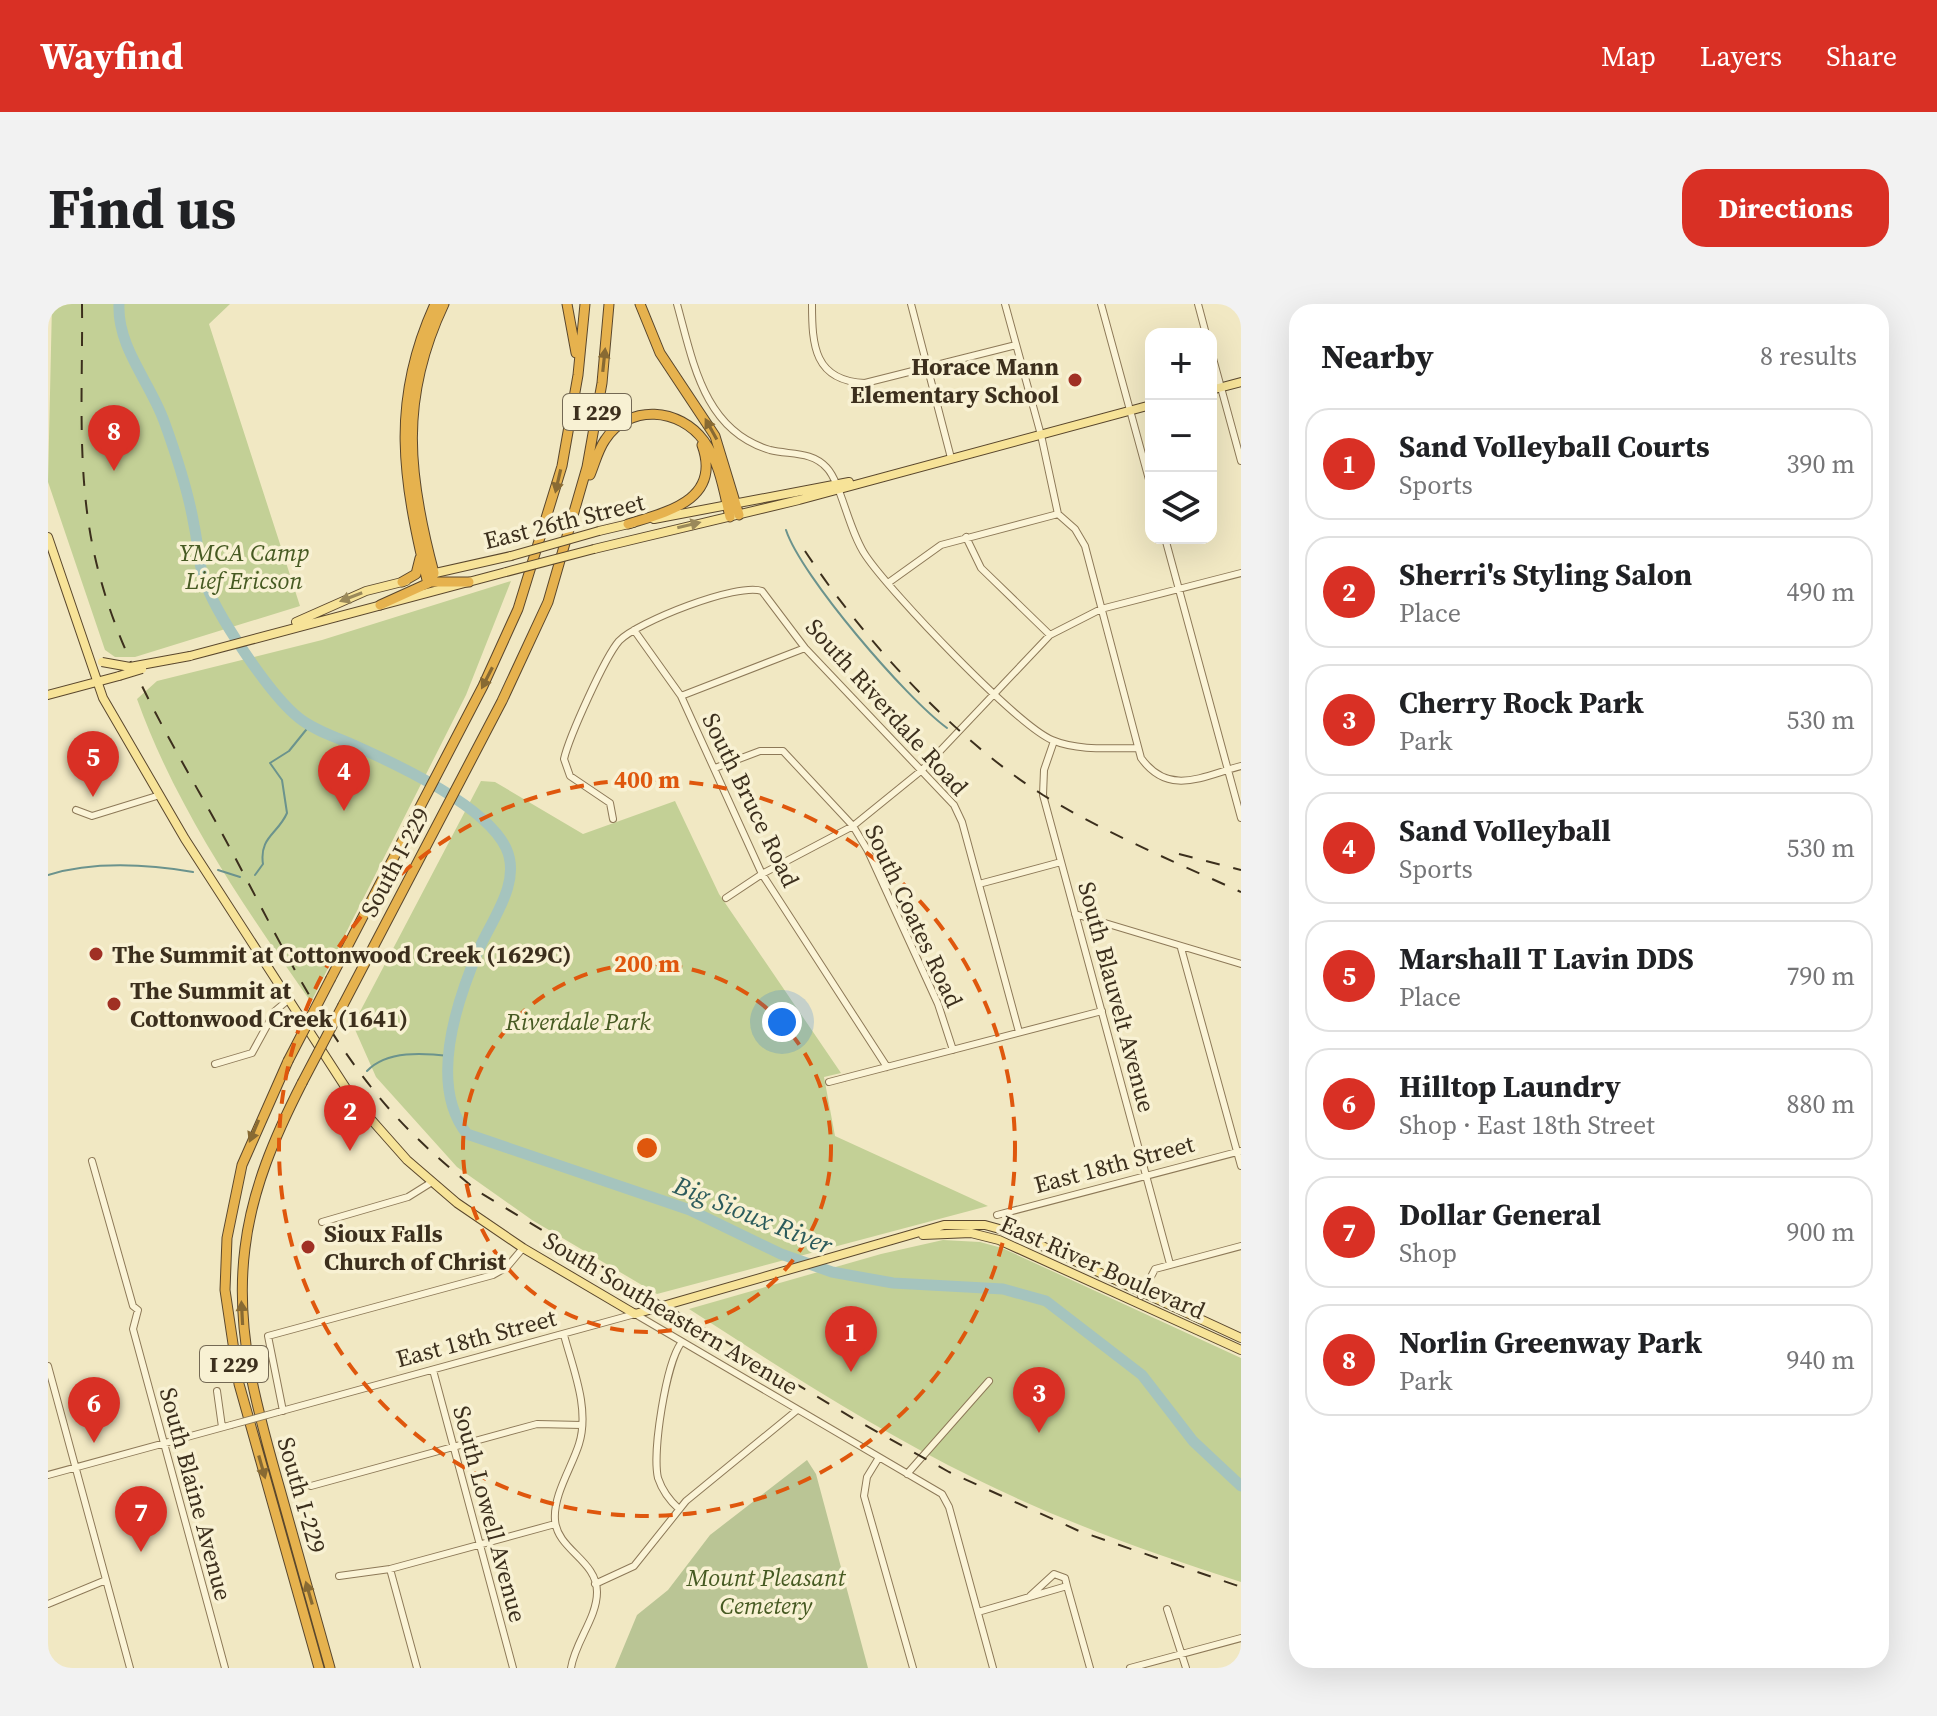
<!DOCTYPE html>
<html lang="en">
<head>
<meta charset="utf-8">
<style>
	:root { --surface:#fff; --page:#f2f2f2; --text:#202124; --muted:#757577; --line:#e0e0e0; --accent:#d93025 }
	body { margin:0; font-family:"Source Serif 4",serif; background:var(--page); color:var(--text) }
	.controls { position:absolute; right:24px; top:24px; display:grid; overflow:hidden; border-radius:16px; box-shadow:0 8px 32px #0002 }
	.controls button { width:72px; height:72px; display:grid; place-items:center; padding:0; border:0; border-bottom:2px solid var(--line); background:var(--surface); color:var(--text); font:40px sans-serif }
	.you { position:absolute; left:734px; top:718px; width:28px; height:28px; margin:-20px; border:6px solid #fff; border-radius:50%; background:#1a73e8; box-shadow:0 0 0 12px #1a73e833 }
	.badge { display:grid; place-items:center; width:52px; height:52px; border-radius:50%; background:var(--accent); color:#fff; font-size:26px; font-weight:700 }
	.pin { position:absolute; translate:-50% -66px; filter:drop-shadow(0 2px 4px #0008) }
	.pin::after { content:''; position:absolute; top:42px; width:28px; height:24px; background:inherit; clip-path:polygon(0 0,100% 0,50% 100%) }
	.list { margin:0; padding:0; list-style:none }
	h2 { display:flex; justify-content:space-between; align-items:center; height:104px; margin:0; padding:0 32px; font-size:34px }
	h2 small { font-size:26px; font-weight:400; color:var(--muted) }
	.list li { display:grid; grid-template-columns:52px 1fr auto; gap:24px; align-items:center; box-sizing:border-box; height:112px; margin:0 16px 16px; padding:0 16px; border:2px solid var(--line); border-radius:24px }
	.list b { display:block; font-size:30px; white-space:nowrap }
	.list p { margin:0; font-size:26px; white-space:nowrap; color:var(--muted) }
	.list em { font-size:26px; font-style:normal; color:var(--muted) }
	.icon { flex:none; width:44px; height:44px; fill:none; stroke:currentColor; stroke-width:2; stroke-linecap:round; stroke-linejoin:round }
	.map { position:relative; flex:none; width:1193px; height:1364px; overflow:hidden; border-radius:24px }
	header { display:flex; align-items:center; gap:48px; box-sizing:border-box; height:112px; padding:0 40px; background:var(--accent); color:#fff }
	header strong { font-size:38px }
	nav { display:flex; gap:44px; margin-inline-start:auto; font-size:28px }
	.intro { display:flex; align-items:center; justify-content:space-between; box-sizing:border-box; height:192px; padding:0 48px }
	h1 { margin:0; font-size:56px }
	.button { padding:20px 36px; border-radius:24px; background:var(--accent); color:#fff; font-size:28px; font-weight:700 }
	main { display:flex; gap:48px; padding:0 48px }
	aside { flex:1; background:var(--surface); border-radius:24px; box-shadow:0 8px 32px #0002 }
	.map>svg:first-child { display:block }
	.green { fill:#c3d096 }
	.cemetery { fill:#bac595 }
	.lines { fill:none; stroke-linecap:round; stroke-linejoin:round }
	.stream { stroke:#6b938d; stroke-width:2 }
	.river { stroke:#a5c4be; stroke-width:11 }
	.minor-casing { stroke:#8d7958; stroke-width:8 }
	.major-casing { stroke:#5a472d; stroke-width:10 }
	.highway-casing { stroke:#5a472d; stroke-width:11 }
	.minor { stroke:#fbf4d7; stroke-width:6 }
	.major { stroke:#f7e398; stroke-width:8 }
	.highway { stroke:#e6b24e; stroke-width:9 }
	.rail { stroke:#3c2f1d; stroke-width:2; stroke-dasharray:14 14; stroke-linecap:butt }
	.minor-bridge-casing { stroke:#8d7958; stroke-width:8; stroke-linecap:butt }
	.major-bridge-casing { stroke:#5a472d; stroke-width:10; stroke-linecap:butt }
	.highway-bridge-casing { stroke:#5a472d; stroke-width:11; stroke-linecap:butt }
	.minor-bridge { stroke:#fbf4d7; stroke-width:6 }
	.major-bridge { stroke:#f7e398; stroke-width:8 }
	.highway-bridge { stroke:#e6b24e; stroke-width:9 }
	.oneway { fill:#886a33 }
	.oneway2 { fill:#9a895a }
	.ring { fill:none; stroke:#df570d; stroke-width:4; stroke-dasharray:14 10 }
	.poi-dot { fill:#a03024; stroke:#f8f1d3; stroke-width:3 }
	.labels { text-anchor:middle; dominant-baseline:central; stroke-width:7; stroke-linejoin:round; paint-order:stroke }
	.shield { fill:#f8f1d3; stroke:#746954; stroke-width:2 }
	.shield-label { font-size:22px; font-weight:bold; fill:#3c2f1d }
	.poi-label { font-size:24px; font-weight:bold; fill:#3c2f1d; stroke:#f8f1d3; text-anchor:start }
	.street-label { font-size:24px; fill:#3c2f1d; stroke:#f8f1d3 }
	.park-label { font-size:24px; font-style:italic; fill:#465a22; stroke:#f8f1d3 }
	.water-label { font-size:26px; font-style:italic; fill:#2c5b5c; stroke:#f8f1d3 }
	.centre { fill:#df570d; stroke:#f8f1d3; stroke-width:4 }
	.ring-label { font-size:24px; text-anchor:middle; font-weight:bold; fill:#df570d; stroke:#f8f1d3; stroke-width:7; stroke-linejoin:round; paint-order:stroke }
</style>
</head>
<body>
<header>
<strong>Wayfind</strong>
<nav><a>Map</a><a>Layers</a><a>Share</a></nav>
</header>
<div class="intro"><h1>Find us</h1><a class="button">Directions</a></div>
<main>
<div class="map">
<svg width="1193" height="1364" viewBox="0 0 1193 1364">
	<rect width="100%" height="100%" fill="#f1e8c3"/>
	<!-- green -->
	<path class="green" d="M4 0H182L161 20 252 302 87 353H67L57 346 0 178Z
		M463 277 418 391 263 698C198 606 127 502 89 395L109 377 274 336Z
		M433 477 447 478 535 530 627 497 671 590 793 769 776 773 787 832 940 902 609 990 484 916 409 863 328 773 305 721Z
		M895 936 932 938 954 944 1193 1054V1179L1172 1162 1193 1182V1278C1103 1249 1013 1217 928 1175 828 1126 734 1065 641 1005L833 950Z"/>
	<!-- cemetery -->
	<path class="cemetery" d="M759 1156 768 1170 820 1364H567L589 1311 620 1286 662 1231Z"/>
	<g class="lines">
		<!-- stream -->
		<path class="stream" d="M738 226C753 272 858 394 899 424
			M170 566 192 573
			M0 571C44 557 100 560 145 568
			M207 571 215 560C211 533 230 530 239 509L234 476 222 459 241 447 262 421
			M319 767C339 746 376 749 402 752"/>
		<!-- river -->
		<path class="river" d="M71 0C69 43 102 78 116 117 128 150 140 186 146 221 150 239 150 258 156 275 167 309 222 391 251 414 267 427 291 434 310 443 352 462 438 502 458 544 474 578 444 615 431 645 409 696 380 781 419 830L642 906 733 950 784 968 845 979 955 985 998 997 1094 1071 1145 1137 1193 1182"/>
		<defs>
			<path id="minor" d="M629 0C645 58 656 127 722 146 742 151 764 147 779 164 793 179 801 228 818 252 843 289 968 420 1004 436 1030 447 1062 444 1089 444
				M764 0C764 41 766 77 817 79L968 41
				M863 0 903 154
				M957 0 993 131 1010 210 1027 225 1037 242 1093 454C1121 493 1155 472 1193 462
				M1053 0 1103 183
				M1150 0 1158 30
				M1163 47 1193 157
				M918 233 933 264 1002 331
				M1117 234 1193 514
				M840 279 893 241 1010 210
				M586 326 633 392 714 570 839 763
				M633 392 757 344
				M1006 437 996 466 995 491 1122 960
				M667 464 712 447H735L805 522 820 547 890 700 905 746
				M28 506 44 512 112 491
				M565 515 562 499 522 472 516 455C521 433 557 353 571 337 589 318 690 278 714 287L757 344 906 501 914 518 971 728
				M931 580 1013 558
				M678 594 714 570 805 522 874 466 1002 331 1053 305 1193 269
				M1027 610 1193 660
				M1133 644 1193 862
				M167 760 204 749 227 707 240 696
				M781 778 1054 707
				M44 857 85 1002 90 1006 85 1025 177 1364
				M949 911 1193 847
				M274 918 360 893 384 878
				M1093 992 1107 965 1193 942
				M516 1031C525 1065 542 1105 531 1140 524 1163 505 1191 507 1216 509 1246 549 1256 549 1288 549 1314 527 1338 523 1364
				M0 1062 82 1364
				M385 1066 465 1364
				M169 1087 174 1123
				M235 1107 220 1032 445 971 459 963 475 944
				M230 1108 587 1010 894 1190 901 1203 945 1364
				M830 1155 819 1173 816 1192 865 1364
				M859 1170 941 1077
				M0 1171 183 1121
				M263 1182 489 1120 534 1121
				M631 1205C621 1196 614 1186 610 1174 604 1148 618 1060 633 1039
				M342 1265 369 1364
				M291 1272 342 1265 507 1220
				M547 1280 586 1262 638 1197 748 1107
				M1019 1282 1042 1364
				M0 1300 58 1276
				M1119 1305 1138 1364
				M930 1308 1019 1282 1017 1274 1006 1270 982 1292
				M1082 1364 1193 1334"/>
			<path id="major" d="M1163 86 1193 78
				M606 215 801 178
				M551 227 585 219
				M0 233 55 394 137 535 305 795 359 856 409 899 475 944 587 1010 896 921H937L966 929 1193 1034
				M546 245 751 196 1103 101
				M383 270 463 252
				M248 318 318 287 358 277
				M142 352 458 268
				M0 391 71 372
				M875 931 923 929 951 936 1193 1046"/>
			<path id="highway" d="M519 0 528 49
				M592 0 612 49 667 132 691 211
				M542 171C547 159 550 146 557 136 581 99 632 104 656 137 672 159 676 188 682 213
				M580 220C619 208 674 196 654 141
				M354 278 368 270 372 254
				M383 278 379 276C355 175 342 98 387 0
				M383 278 386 269C360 172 351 95 396 0
				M332 301 383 278H421
				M283 674 435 382 470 305 514 162 530 71 537 0
				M295 701 454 397 500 298 539 163 554 79 561 0
				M240 757 194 861 179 934 177 986 191 1080 271 1364
				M254 779C227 832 204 885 197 944 186 1029 210 1108 233 1189 249 1247 266 1306 282 1364"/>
		</defs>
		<!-- minor casing -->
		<use href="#minor" class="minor-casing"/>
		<!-- major casing -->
		<use href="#major" class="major-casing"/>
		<!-- highway casing -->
		<use href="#highway" class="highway-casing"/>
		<!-- minor -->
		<use href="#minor" class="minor"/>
		<!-- major -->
		<use href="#major" class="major"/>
		<!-- highway -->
		<use href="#highway" class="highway"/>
		<!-- rail -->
		<path class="rail" d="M34 0C35 84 28 171 47 253 69 351 122 435 170 522 218 609 261 705 323 783 354 823 391 856 431 888L808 1116 901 1168 1031 1227 1193 1283
			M757 247C815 335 905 434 995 491 1057 529 1127 558 1193 588
			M1131 550 1193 566"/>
		<defs>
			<path id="minor-bridge" d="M183 1121 230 1108"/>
			<path id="major-bridge" d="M463 252 551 227
				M458 268 546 245
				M54 358 82 363 142 352
				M71 372 94 365"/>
			<path id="highway-bridge" d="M240 757 283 674
				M254 779 295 701"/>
		</defs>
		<!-- minor-bridge casing -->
		<use href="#minor-bridge" class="minor-bridge-casing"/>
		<!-- major-bridge casing -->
		<use href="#major-bridge" class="major-bridge-casing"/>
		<!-- highway-bridge casing -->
		<use href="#highway-bridge" class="highway-bridge-casing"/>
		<!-- minor-bridge -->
		<use href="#minor-bridge" class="minor-bridge"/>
		<!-- major-bridge -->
		<use href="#major-bridge" class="major-bridge"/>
		<!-- highway-bridge -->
		<use href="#highway-bridge" class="highway-bridge"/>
	</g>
	<!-- one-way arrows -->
	<defs><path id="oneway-solid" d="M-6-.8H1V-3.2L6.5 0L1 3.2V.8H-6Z" transform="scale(2)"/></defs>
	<g class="oneway">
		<use href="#oneway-solid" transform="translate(556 56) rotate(-84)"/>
		<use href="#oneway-solid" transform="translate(663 125) rotate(-119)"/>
		<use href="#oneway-solid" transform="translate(510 177) rotate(103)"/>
		<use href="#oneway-solid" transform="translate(439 374) rotate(117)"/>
		<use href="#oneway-solid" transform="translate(206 827) rotate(113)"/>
		<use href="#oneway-solid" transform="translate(194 1009) rotate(-93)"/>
		<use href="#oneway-solid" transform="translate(214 1163) rotate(74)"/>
		<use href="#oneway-solid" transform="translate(261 1289) rotate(-106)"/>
	</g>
	<g class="oneway2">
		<use href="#oneway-solid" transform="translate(641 221) rotate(-13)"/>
		<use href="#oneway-solid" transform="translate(303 293) rotate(159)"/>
	</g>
	<!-- distance rings -->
	<g class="ring">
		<circle cx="599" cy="844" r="184"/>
		<circle cx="599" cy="844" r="368"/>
	</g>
	<!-- markers -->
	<g class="poi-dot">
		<circle cx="1027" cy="76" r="8"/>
		<circle cx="48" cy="650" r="8"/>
		<circle cx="66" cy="700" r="8"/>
		<circle cx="260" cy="943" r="8"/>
	</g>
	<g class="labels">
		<!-- shield labels -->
		<g class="shield">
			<rect x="515" y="90" width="68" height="36" rx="6"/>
			<rect x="152" y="1042" width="68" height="36" rx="6"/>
		</g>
		<g class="shield-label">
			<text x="549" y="108">I 229</text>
			<text x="186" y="1060">I 229</text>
		</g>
		<!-- poi labels -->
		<g class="poi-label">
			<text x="1011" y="62" text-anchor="end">Horace Mann<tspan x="1011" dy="28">Elementary School</tspan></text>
			<text x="64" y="650">The Summit at Cottonwood Creek (1629C)</text>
			<text x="82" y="686">The Summit at<tspan x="82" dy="28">Cottonwood Creek (1641)</tspan></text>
			<text x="276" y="929">Sioux Falls<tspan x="276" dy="28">Church of Christ</tspan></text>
		</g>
		<!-- street labels -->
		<g class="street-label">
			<text transform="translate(516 217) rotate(-14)">East 26th Street</text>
			<text transform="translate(839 403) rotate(48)">South Riverdale Road</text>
			<text transform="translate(703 496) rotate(64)">South Bruce Road</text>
			<text transform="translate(347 558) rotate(-62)">South I-229</text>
			<text transform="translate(866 612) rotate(65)">South Coates Road</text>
			<text transform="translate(1069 693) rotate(75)">South Blauvelt Avenue</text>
			<text transform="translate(1066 860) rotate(-15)">East 18th Street</text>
			<text transform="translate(1055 963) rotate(24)">East River Boulevard</text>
			<text transform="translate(623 1009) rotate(31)">South Southeastern Avenue</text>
			<text transform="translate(428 1034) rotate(-15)">East 18th Street</text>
			<text transform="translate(148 1190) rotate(75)">South Blaine Avenue</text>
			<text transform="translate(254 1191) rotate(74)">South I-229</text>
			<text transform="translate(442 1210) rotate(75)">South Lowell Avenue</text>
		</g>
		<!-- park labels -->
		<g class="park-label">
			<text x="196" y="248">YMCA Camp<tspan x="196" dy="28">Lief Ericson</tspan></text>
			<text x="530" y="717">Riverdale Park</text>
			<text x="718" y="1273">Mount Pleasant<tspan x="718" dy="28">Cemetery</tspan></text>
		</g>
		<!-- water labels -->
		<g class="water-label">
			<text transform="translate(705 911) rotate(22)">Big Sioux River</text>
		</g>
	</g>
	<circle cx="599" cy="844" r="12" class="centre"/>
	<g class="ring-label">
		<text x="599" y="484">400 m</text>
		<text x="599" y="668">200 m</text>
	</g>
</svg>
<div class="controls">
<button>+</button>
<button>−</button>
<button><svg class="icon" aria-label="layers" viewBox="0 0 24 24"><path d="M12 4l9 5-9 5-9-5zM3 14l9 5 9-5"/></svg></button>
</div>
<div class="you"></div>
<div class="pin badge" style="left:803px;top:1068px">1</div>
<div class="pin badge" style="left:302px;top:847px">2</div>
<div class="pin badge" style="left:991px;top:1129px">3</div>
<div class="pin badge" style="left:296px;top:507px">4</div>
<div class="pin badge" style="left:45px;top:493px">5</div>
<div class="pin badge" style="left:46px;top:1139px">6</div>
<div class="pin badge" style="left:93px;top:1248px">7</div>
<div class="pin badge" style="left:66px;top:167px">8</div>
</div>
<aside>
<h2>Nearby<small>8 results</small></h2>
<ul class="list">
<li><span class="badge">1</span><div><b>Sand Volleyball Courts</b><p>Sports</p></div><em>390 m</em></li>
<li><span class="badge">2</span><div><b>Sherri's Styling Salon</b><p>Place</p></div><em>490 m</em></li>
<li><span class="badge">3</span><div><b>Cherry Rock Park</b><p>Park</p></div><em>530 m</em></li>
<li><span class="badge">4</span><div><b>Sand Volleyball</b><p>Sports</p></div><em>530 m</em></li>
<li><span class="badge">5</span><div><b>Marshall T Lavin DDS</b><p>Place</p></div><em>790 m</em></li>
<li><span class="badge">6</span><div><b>Hilltop Laundry</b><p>Shop · East 18th Street</p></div><em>880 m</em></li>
<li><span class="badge">7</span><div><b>Dollar General</b><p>Shop</p></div><em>900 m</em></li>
<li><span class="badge">8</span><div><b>Norlin Greenway Park</b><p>Park</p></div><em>940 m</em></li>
</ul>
</aside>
</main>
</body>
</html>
